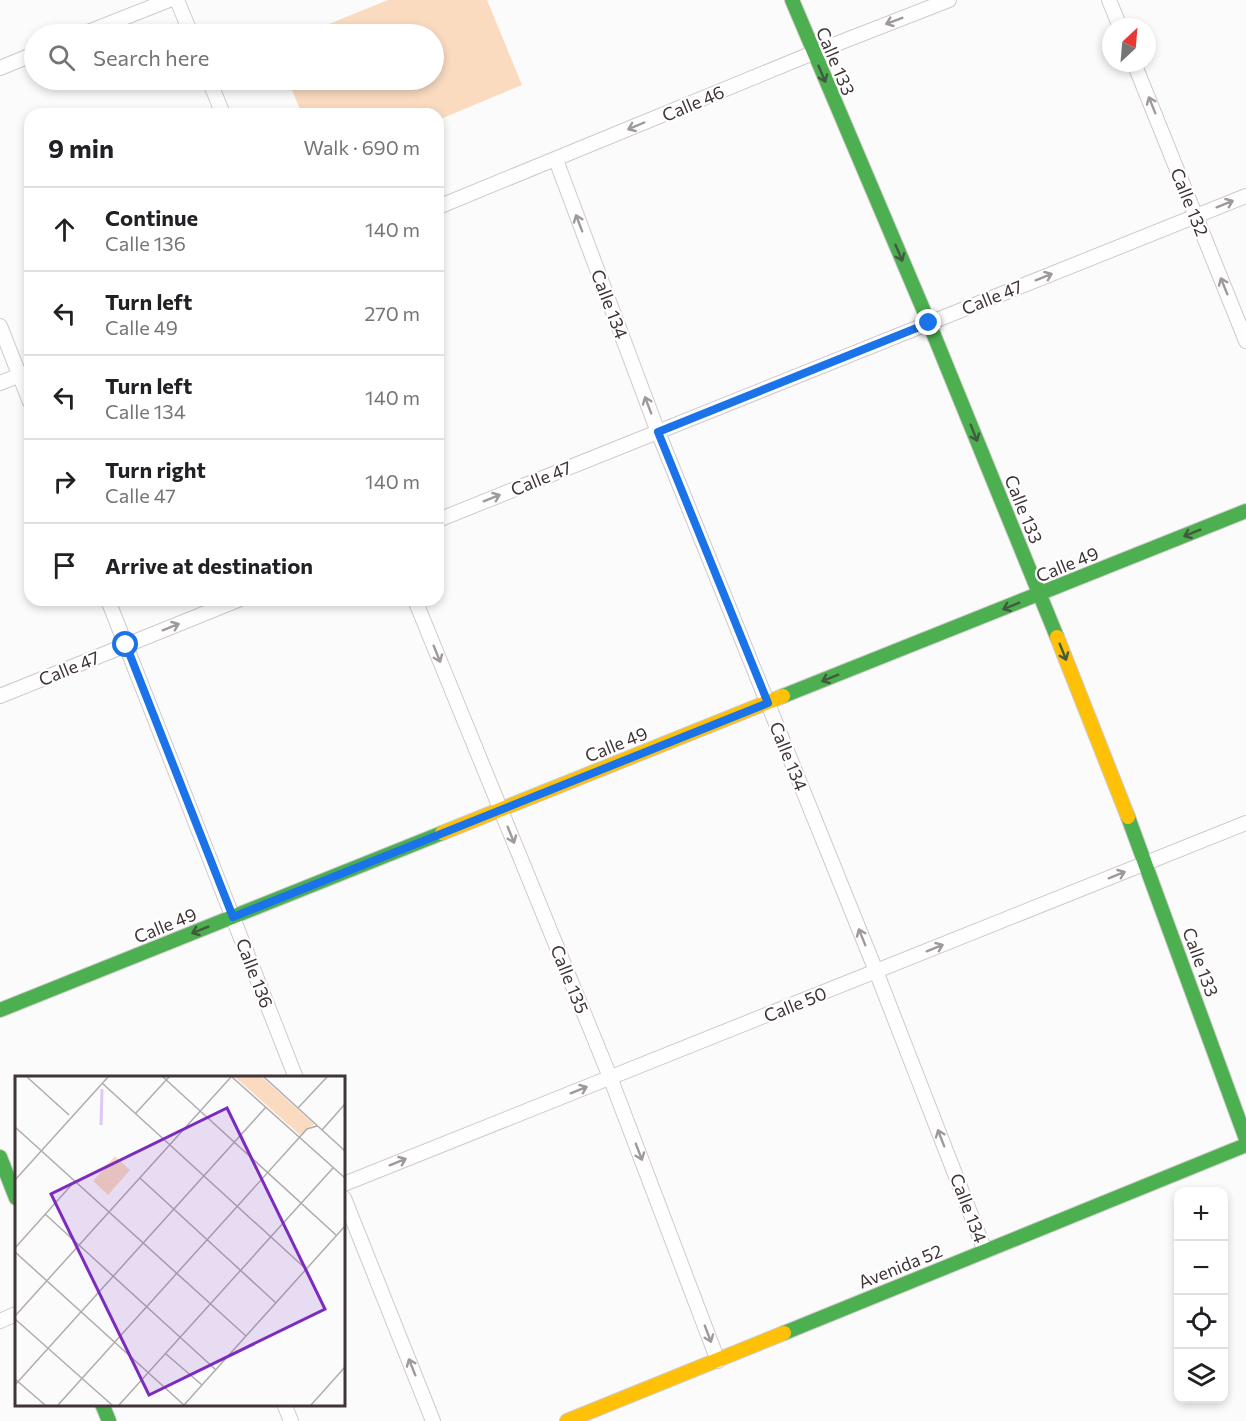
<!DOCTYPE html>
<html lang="en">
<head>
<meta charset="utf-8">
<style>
	:root { --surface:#fff; --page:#f2f2f2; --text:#202124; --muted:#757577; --line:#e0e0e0 }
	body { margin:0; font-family:Commissioner,sans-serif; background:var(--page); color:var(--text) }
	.controls { position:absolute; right:18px; bottom:18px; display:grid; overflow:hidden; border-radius:12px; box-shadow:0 3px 9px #0003 }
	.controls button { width:54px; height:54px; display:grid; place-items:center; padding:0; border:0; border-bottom:2px solid var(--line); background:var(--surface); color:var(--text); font:30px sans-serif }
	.compass { position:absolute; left:1102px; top:18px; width:54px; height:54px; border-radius:50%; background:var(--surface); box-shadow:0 3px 9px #0003; rotate:26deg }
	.stop { position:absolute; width:18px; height:18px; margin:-14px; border:4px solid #1a73e8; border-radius:50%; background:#fff }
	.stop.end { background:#1a73e8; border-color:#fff; box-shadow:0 2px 6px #0008 }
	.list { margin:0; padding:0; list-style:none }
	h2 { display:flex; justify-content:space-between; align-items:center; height:78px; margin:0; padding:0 24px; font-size:26px }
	h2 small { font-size:20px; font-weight:400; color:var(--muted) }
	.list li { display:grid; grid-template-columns:39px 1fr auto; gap:18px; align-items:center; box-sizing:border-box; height:84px; padding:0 24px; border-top:2px solid var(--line) }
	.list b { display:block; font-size:22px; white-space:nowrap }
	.list p { margin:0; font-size:20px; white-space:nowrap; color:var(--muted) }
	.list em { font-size:20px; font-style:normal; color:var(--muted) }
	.icon { flex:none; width:33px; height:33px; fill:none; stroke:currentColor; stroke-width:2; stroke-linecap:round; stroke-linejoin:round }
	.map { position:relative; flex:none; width:1246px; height:1421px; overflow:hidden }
	.search { position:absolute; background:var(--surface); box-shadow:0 3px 9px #0003; left:24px; top:24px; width:420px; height:66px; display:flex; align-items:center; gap:15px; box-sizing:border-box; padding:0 21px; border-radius:33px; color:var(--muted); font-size:22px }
	.panel { position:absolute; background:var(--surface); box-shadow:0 3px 9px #0003; left:24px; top:108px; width:420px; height:498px; border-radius:18px }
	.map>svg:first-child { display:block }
	.green { fill:#fadbc0 }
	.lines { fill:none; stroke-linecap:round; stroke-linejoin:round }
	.street-casing { stroke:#d0cacb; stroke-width:16 }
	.fast-casing { stroke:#d0cacb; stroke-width:16 }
	.slow-casing { stroke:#d0cacb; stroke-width:16 }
	.street { stroke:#fefefe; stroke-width:14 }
	.fast { stroke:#4caf50; stroke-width:14 }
	.slow { stroke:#ffc107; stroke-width:14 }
	.oneway { stroke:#a0999a }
	.oneway2 { stroke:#44593e }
	.route { stroke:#1a73e8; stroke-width:8 }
	.labels { text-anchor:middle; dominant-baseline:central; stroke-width:4.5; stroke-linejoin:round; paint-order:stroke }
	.street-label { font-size:18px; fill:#413437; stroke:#fff }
	.inset-river { fill:none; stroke:#ddc8f7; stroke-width:3 }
	.inset-road { fill:none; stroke:#b1abad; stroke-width:1.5 }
	.view { fill:#7b2cbf; fill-opacity:0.15; stroke:#7b2cbf; stroke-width:3 }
	.inset-edge { fill:none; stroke:#413437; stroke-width:3 }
</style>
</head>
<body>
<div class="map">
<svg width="1246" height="1421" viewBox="0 0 1246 1421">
	<rect width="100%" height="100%" fill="#fbfbfb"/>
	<!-- green -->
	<path class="green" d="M388 0H487L522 85 438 120V114H302L288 80H434V34H304Z"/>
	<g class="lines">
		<defs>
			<path id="street" d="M177 0 191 34
				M1109 0 1120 27
				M83 34 169 0
				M1134 63 1246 341
				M0 68 34 54
				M209 80 223 114
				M556 160 658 432 876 971 985 1251
				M438 207 813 53 949 0
				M0 326 30 402
				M0 383 30 371
				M438 520 1246 196
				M108 600 296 1078
				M415 600 610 1077 718 1361
				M0 696 238 600
				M344 1184 1246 823
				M344 1198 433 1421
				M0 1321 16 1314
				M284 1404 291 1421"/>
			<path id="fast" d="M792 0 929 323 1057 637
				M783 696 1246 511
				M1128 817 1246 1139
				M0 1010 442 833
				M0 1157 16 1198
				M784 1333 1246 1145
				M102 1404 109 1421"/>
			<path id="slow" d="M1057 637 1128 817
				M442 833 783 696
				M567 1421 784 1333"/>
		</defs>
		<!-- street casing -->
		<use href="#street" class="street-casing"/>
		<!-- fast casing -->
		<use href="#fast" class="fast-casing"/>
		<!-- slow casing -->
		<use href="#slow" class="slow-casing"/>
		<!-- street -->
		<use href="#street" class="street"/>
		<!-- fast -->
		<use href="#fast" class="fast"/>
		<!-- slow -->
		<use href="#slow" class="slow"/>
	</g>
	<!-- one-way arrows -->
	<defs><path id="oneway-shaft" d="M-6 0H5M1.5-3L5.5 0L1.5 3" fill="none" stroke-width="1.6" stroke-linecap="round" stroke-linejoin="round" transform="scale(1.5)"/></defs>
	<g class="oneway">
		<use href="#oneway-shaft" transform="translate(894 21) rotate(159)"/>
		<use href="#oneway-shaft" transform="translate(1152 105) rotate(-112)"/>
		<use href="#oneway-shaft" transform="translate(636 126) rotate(157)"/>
		<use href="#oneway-shaft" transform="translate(1225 204) rotate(-22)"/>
		<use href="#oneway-shaft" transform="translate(579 223) rotate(-111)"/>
		<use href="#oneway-shaft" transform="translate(1044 277) rotate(-22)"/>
		<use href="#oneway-shaft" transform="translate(1224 286) rotate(-112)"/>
		<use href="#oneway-shaft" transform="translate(648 405) rotate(-111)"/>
		<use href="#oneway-shaft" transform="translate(492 498) rotate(-22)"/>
		<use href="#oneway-shaft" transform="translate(171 627) rotate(-22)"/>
		<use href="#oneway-shaft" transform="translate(437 654) rotate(68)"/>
		<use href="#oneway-shaft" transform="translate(511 835) rotate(68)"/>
		<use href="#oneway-shaft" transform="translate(1117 875) rotate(-22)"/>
		<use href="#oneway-shaft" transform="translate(862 937) rotate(-112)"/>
		<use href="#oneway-shaft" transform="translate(935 948) rotate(-22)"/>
		<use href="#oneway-shaft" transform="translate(579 1090) rotate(-22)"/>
		<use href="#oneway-shaft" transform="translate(941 1138) rotate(-111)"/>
		<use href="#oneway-shaft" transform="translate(639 1152) rotate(69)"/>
		<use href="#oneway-shaft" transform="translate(398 1162) rotate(-22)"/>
		<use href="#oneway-shaft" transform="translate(708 1334) rotate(69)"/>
		<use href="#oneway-shaft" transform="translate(412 1367) rotate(-112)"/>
	</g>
	<g class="oneway2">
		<use href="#oneway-shaft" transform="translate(822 74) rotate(67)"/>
		<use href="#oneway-shaft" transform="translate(899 253) rotate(67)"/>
		<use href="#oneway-shaft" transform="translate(974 433) rotate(68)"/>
		<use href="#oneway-shaft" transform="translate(1192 533) rotate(158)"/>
		<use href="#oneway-shaft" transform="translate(1011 606) rotate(158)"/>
		<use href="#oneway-shaft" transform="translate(1063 652) rotate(68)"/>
		<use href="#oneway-shaft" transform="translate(830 678) rotate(158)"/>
		<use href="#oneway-shaft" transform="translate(200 930) rotate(158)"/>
	</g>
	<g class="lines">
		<!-- route -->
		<path class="route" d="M126 645 233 917 768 703 658 432 929 323"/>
	</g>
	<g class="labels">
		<!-- street labels -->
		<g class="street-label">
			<text transform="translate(836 61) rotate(67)">Calle 133</text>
			<text transform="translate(693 103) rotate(-23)">Calle 46</text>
			<text transform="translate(1190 202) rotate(68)">Calle 132</text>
			<text transform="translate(992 297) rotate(-22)">Calle 47</text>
			<text transform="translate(610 304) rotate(69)">Calle 134</text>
			<text transform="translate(541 478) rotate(-22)">Calle 47</text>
			<text transform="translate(1024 509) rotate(68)">Calle 133</text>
			<text transform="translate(1067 564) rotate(-22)">Calle 49</text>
			<text transform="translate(69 668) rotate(-22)">Calle 47</text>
			<text transform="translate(616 744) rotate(-22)">Calle 49</text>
			<text transform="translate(789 756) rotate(68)">Calle 134</text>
			<text transform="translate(165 925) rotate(-22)">Calle 49</text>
			<text transform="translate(1201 962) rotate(70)">Calle 133</text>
			<text transform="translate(255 973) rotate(69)">Calle 136</text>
			<text transform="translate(570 979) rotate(68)">Calle 135</text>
			<text transform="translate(795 1004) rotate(-22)">Calle 50</text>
			<text transform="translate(969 1208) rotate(69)">Calle 134</text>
			<text transform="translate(900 1266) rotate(-22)">Avenida 52</text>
		</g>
	</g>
	<!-- overview -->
	<g transform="translate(15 1076)">
		<rect width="330" height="330" fill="#fbfbfb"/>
		<path d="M220 1H247L299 48 285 59ZM100 80 115 94 93 119 78 105Z" fill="#fadbc0"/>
		<path class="inset-river" d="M86 49 87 13"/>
		<path class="inset-road" d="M12 1 54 39M148 1 321 159M217 1 330 102M249 1 330 75M87 7 291 193M283 32 312 1M120 38 154 1M0 51 231 260M307 54 330 28M125 102 261 227M0 104 93 1M30 138 201 294M0 172 60 105M0 176 169 329M0 240 216 1M0 243 97 329M151 278 187 309M0 303 30 329M0 309 251 31M43 329 292 53 302 50M104 329 318 92M169 329 330 150M296 329 330 291"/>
		<path class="view" d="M212 32 310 233 134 319 36 118Z"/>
		<rect width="330" height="330" class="inset-edge"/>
	</g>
</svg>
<div class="controls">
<button>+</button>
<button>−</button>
<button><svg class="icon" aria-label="locate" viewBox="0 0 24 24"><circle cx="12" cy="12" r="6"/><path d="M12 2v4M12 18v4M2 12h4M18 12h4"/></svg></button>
<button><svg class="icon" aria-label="layers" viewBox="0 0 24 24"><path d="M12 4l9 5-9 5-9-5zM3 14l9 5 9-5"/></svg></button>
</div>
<svg class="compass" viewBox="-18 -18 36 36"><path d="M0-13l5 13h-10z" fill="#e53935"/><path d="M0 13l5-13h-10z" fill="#757577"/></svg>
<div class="stop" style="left:126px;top:645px"></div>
<div class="stop end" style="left:929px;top:323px"></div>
<div class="search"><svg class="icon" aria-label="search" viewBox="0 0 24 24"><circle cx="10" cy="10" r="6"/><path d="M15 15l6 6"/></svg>Search here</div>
<section class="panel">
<h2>9 min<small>Walk · 690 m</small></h2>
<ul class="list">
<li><svg class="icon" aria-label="ahead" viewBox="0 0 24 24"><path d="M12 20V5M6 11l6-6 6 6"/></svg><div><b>Continue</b><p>Calle 136</p></div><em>140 m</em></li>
<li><svg class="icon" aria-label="left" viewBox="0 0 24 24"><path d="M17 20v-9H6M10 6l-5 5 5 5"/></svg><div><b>Turn left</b><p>Calle 49</p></div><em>270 m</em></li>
<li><svg class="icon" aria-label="left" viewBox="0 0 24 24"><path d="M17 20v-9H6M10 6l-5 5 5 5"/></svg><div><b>Turn left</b><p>Calle 134</p></div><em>140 m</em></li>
<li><svg class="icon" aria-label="right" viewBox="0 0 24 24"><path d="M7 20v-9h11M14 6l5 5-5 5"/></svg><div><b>Turn right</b><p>Calle 47</p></div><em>140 m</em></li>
<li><svg class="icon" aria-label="arrive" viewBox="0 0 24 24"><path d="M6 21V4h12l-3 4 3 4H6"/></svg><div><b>Arrive at destination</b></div></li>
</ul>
</section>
</div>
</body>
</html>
